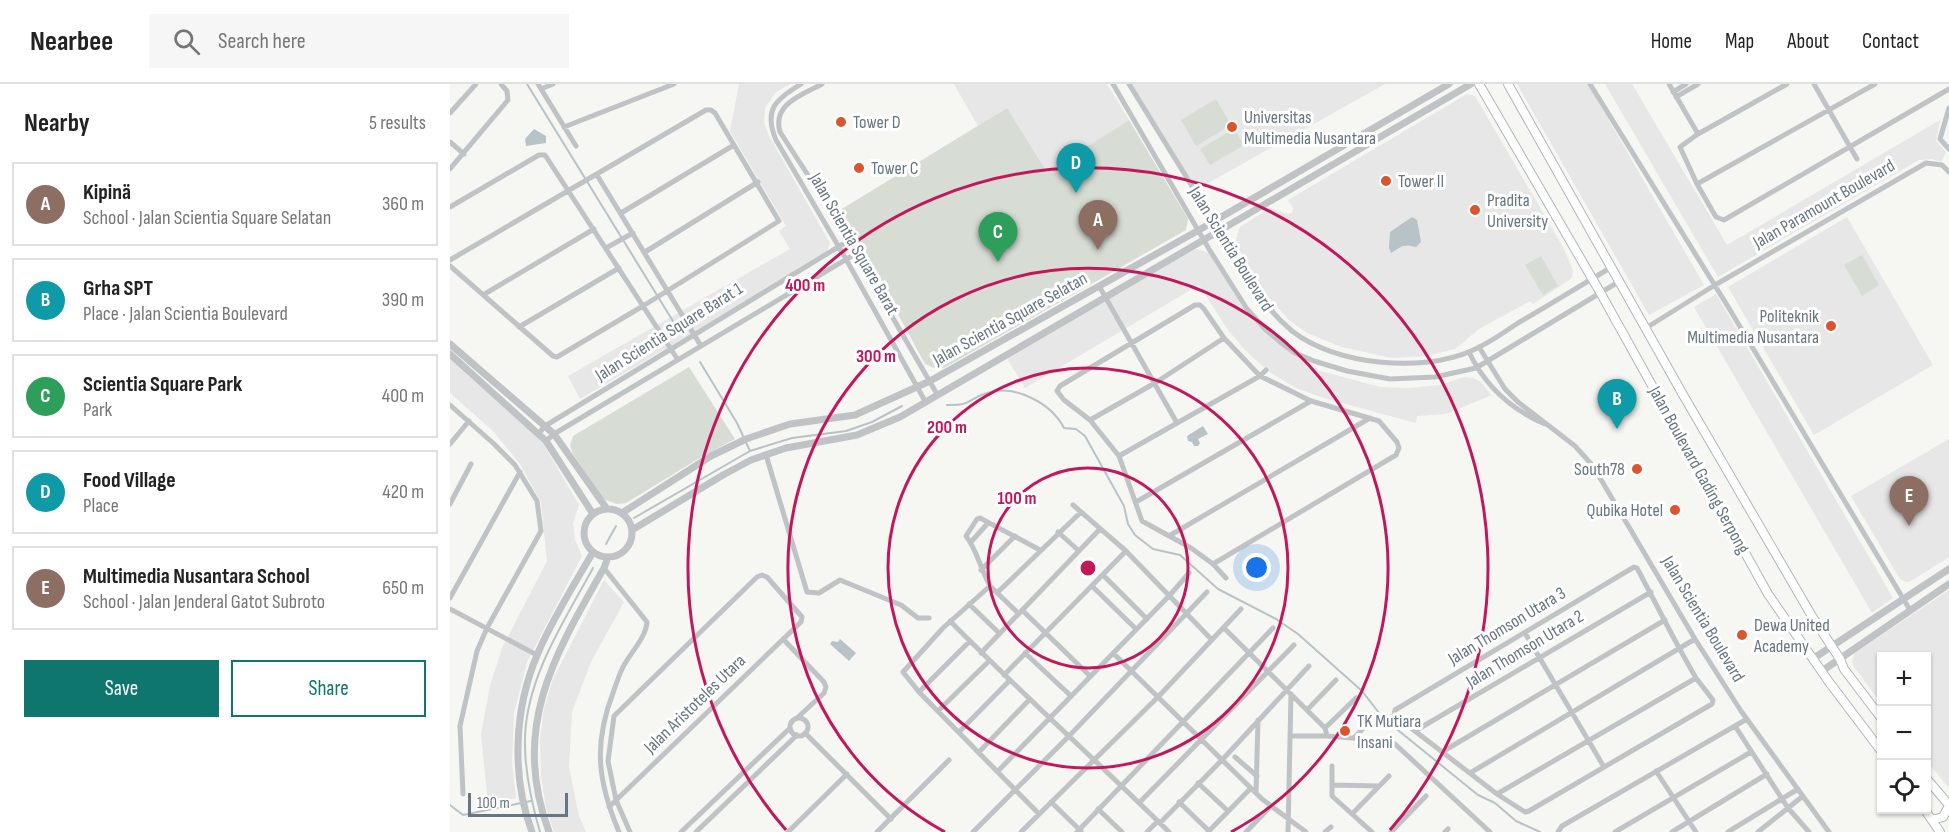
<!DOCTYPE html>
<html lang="en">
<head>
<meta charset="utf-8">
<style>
	:root { --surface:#fff; --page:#f6f6f6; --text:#222; --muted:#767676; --line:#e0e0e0; --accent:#0f766e }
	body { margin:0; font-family:"Sofia Sans Condensed",sans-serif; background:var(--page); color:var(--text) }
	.controls { position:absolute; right:18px; bottom:18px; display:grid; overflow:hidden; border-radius:0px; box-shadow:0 2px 4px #0004 }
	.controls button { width:54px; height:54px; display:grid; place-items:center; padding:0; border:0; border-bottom:2px solid var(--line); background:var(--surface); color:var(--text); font:30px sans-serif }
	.scale { position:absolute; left:18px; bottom:15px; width:100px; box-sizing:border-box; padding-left:6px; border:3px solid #667682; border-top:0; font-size:16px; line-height:21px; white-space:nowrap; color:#667682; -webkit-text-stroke:4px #fff; paint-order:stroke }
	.you { position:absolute; left:807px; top:484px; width:21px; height:21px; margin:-15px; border:4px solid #fff; border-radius:50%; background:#1a73e8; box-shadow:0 0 0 9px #1a73e833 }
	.badge { display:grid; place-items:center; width:39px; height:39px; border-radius:50%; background:var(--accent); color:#fff; font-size:20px; font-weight:700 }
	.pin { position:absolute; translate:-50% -50px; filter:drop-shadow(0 2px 3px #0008) }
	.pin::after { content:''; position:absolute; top:32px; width:21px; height:18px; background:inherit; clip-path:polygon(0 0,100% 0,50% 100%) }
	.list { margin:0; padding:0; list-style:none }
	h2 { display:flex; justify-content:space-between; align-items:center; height:78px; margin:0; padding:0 24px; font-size:26px }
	h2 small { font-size:20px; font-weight:400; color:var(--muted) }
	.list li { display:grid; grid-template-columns:39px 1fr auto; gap:18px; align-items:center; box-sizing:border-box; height:84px; margin:0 12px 12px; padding:0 12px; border:2px solid var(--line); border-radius:0px }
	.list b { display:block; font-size:22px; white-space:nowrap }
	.list p { margin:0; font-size:20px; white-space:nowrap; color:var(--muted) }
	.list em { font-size:20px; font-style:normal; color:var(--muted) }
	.actions { display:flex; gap:12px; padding:18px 24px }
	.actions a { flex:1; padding:14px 0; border:2px solid var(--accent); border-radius:0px; text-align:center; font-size:21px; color:var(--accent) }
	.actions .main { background:var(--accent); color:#fff }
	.icon { flex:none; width:33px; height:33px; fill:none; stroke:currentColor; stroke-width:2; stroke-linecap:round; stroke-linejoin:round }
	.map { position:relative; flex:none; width:1499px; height:748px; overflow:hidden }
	header { display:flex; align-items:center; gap:36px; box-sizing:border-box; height:84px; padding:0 30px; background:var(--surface); border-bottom:2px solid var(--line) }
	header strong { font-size:28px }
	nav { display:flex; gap:33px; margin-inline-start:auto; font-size:21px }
	.search { width:420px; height:54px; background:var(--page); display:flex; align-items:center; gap:15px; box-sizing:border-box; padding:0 21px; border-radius:0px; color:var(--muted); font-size:22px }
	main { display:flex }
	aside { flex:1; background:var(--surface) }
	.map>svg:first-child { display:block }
	.built { fill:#e6e7e6 }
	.green { fill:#d7dcd4 }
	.water { fill:#b8c3c7 }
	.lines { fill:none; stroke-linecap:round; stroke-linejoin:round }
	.stream { stroke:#b8c3c7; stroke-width:2 }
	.secondary-casing { stroke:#b1b7bb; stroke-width:10 }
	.minor { stroke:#bfc3c6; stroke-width:5 }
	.tertiary { stroke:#bfc3c6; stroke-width:7 }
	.secondary { stroke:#fff; stroke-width:8 }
	.ring { fill:none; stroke:#c2185b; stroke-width:3 }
	.poi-dot { fill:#dc542d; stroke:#fff; stroke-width:2 }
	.labels { text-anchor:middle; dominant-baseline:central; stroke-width:6; stroke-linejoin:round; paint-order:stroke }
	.poi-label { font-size:18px; fill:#667682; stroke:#fff; text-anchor:start }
	.street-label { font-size:18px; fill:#667682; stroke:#fff }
	.centre { fill:#c2185b; stroke:#fff; stroke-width:3 }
	.ring-label { font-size:18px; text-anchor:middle; font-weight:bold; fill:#c2185b; stroke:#fff; stroke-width:6; stroke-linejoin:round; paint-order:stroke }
</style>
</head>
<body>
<header>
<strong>Nearbee</strong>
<div class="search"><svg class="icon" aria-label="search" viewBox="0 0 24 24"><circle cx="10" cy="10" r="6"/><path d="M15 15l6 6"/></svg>Search here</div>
<nav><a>Home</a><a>Map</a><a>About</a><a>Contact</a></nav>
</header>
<main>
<aside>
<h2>Nearby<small>5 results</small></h2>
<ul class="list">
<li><span class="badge" style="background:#8d6e63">A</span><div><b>Kipinä</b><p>School · Jalan Scientia Square Selatan</p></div><em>360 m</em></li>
<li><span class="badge" style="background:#0f9aa8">B</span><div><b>Grha SPT</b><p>Place · Jalan Scientia Boulevard</p></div><em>390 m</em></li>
<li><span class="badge" style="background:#2e9e5b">C</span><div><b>Scientia Square Park</b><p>Park</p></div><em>400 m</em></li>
<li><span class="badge" style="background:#0f9aa8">D</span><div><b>Food Village</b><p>Place</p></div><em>420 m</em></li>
<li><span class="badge" style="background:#8d6e63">E</span><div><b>Multimedia Nusantara School</b><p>School · Jalan Jenderal Gatot Subroto</p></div><em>650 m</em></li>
</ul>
<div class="actions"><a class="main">Save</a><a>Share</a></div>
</aside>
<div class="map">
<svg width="1499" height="748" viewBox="0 0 1499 748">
	<rect width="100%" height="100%" fill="#f6f6f2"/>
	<!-- built -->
	<path class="built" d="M289 0H340L326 8 315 24 314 39 319 52 380 159 376 170 130 315 118 292 340 165 329 147 336 142 280 47Z
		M504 0H657L679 36 597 88 557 24 528 42Z
		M680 0H935L744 107Z
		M1067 0H1138L1254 201 1199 231Z
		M1155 0H1182L1277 161 1490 36 1486 57 1496 68 1491 78 1482 75 1469 76 1268 193Z
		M1017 10 1025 12 1114 165 1123 186 1122 194 1083 220 1080 217 1029 245 1005 265 976 272 942 274 892 263 857 249 839 236 816 211 785 159 790 143 820 124 838 130 842 129 843 124 838 116Z
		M1397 133 1483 281 1364 351 1278 203Z
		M746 165 759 169 796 229 816 249 870 287 930 303 959 304 990 301 1014 293 1023 294 1030 297 1042 311 996 330 967 332 966 339 877 315 846 304 818 287 795 266 778 246 749 201 575 304 556 273 635 226Z
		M1266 210 1443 514 1422 529 1244 223Z
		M0 270 71 332 94 361 129 421 123 439 125 456 132 472 77 578 64 629 62 679 66 714 38 721 31 650 40 602 52 564 97 477 91 418 70 380 42 346 0 309Z
		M1499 355V473L1461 497 1456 498 1450 495 1401 412Z
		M154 496 174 518 141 578 122 628 119 683 129 732 136 748H104L96 724 91 691 90 657 94 624 103 595Z
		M1499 506V704L1477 677 1476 572H1432L1431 619 1404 583 1402 576 1405 569Z"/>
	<!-- green -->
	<path class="green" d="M766 15 781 41 746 62 731 36Z
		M557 24 597 88 679 36 738 135 736 146 494 284 486 285 475 280 442 219 387 128Z
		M784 45 794 61 760 81 750 65Z
		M1412 171 1429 201 1412 212 1394 181Z
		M1091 172 1108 202 1093 211 1075 181Z
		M239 283 285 355 248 375 176 419 167 420 153 415 123 370 120 362 123 352Z"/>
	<!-- water -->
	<path class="water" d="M84 45 96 52V59L76 62 75 55Z
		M962 133 967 136 971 158 966 163C953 159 951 163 941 169L939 164 940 148Z
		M753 342 758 350 748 355 750 359 748 362H744L742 358 738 357 737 352Z
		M390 555 406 569 399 577 380 560 382 557 388 558Z"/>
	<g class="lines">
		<!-- stream -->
		<path class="stream" d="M77 0 226 242
			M250 278 287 339 300 367
			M497 321C522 322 517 315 537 309 565 300 601 319 614 344L626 345 635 352 674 422 678 440 685 451 703 465 730 471 768 505 826 535 848 550 912 607 933 634 1028 711 1045 719 1066 737 1090 748
			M184 434 300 367 342 354 396 347 422 338 452 322
			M156 460 166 442
			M0 721 13 731 81 717
			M90 748C81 717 74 686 75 653 77 592 115 536 143 484"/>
		<defs>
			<path id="secondary" d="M1029 0 1150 208 1318 510 1379 598 1432 668
				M1058 0 1232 309 1363 534 1390 575 1394 585 1432 635
				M1476 694 1499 721
				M1475 726 1490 748
				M1482 736 1493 733 1499 722"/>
		</defs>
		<!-- secondary casing -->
		<use href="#secondary" class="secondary-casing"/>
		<!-- minor -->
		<path class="minor" d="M88 0 126 62
			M351 0C326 16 313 25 326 56L396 175 475 317
			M372 0C352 11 322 20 330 48L378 122 487 310
			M663 0 759 165 797 225 815 245 834 261 845 269 864 277 897 287 940 295 985 293 1026 284 1170 197
			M679 0 811 214C820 226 830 237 842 247 885 281 972 289 1021 267 1038 260 1053 249 1068 239 1100 221 1131 201 1162 183
			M1140 0 1277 221 1460 526
			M1219 0 1248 50
			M1337 0 1248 50 1230 63 1247 100 1266 133 1274 136 1499 5
			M1364 0 1407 75
			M91 5 103 0
			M1223 8 1236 0
			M1226 13 1248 0
			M1499 24 1490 55 1499 65
			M0 29 26 0
			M114 43 224 0
			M0 58 14 70
			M0 85 58 16 57 7 51 0
			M147 91 251 262
			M1247 100 1425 0
			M0 123 89 71H95L228 276
			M171 129 284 61
			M156 164 183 149
			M195 168 308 98
			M0 176 256 26H261L265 29 329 137 193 222 107 273 103 272 0 182
			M649 202 727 339
			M33 211 144 145
			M69 243 169 184
			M1196 244 1265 201 1476 79 1492 81 1499 88
			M1029 263 1055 305 1068 318 1125 362 1143 382 1245 555 1291 627 1379 748
			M1019 268C1035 302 1060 325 1095 340
			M0 321 43 359 65 381 87 417 91 447 37 544 27 567 10 642 13 710
			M640 336 705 299 774 254
			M89 349 95 342 398 157
			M96 357 104 350 405 170
			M0 360 19 337
			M316 371 357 508 369 509 390 496 451 521 468 534H479
			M669 372 810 292 816 286
			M686 418 861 317
			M0 420 21 380
			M623 421 676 467 762 556
			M608 448 628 466
			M719 452 920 334
			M521 458 538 439
			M763 480 946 371 949 364 947 358 929 337 861 317 810 292 774 254 754 225 750 221H745L610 302 607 307 614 316 640 336 669 372 692 437 741 464 763 480 776 494
			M1184 483 1187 484 1229 564 1246 594 1263 616 1262 620 1079 727 1075 728 1047 710 944 631 945 626Z
			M154 484 197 538C196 554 180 569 173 583 169 591 166 600 163 609 143 661 148 698 169 748
			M531 486 565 452
			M654 492 697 535
			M540 502 568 529
			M643 503 686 545
			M548 508 631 428
			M0 514 70 388
			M519 520 549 549
			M0 525 87 571
			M572 526 640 592
			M500 537C571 609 647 677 719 748
			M774 544 875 644 877 652
			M1075 549 1154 683
			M333 555 374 598 376 603 374 609 346 635
			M531 569 650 445
			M575 569 621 612
			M663 569 812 715 856 748
			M554 591 676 467
			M469 608 520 557
			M857 626 886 596
			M488 627 539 577
			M164 632 158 677 166 716 180 748
			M340 643a9 9 0 1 1 18 0a9 9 0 1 1-18 0Z
			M1285 642 1338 724 1359 748
			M875 644 906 614
			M965 647 1201 508
			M509 648 560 596
			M355 649 441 735
			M840 652H877L939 657 945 660 1040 748
			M904 654 919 638
			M529 668 580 615
			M992 668 1215 536
			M785 673 807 692
			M882 682V712L922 748
			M548 687 720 511 739 489
			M1206 687 1246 748
			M1020 689 1245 555
			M748 699 778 727
			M882 701 929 702
			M806 709 808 636
			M1047 710 1246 594
			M601 718 631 747
			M729 718 759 747
			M689 719 844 561
			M159 723 351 538 352 533 317 493 312 491 307 493 164 632
			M648 725 672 748
			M589 730 469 608 453 588 493 544 540 502C531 486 527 466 516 452L527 435 530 434 590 466
			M902 730 939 692
			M710 739 772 676 859 582
			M231 748 340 644
			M246 748 347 651
			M338 748 397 690
			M427 748 499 676
			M523 748 620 651 757 508
			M571 748 708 613 791 525
			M627 748 823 544
			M697 748 708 737
			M758 748 801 704
			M796 748 820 723
			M838 748 841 610
			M875 748 881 743
			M941 748 976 712
			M995 748 998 745
			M1108 748 1112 742 1297 635
			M1165 748 1301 668
			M1222 748 1317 690
			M1278 748 1348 705
			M1308 748 1353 712"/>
		<!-- tertiary -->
		<path class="tertiary" d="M0 260 104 350 157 425
			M0 270 96 357 143 430
			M134 449a24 24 0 1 1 48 0a24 24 0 1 1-48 0Z
			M172 429 261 372 296 355 340 340 405 331 480 297 749 146 999 0
			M182 446 273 391 301 376 336 364 407 351 450 333 1021 0
			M1364 574 1499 485
			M1372 587 1499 500
			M82 748C61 692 64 624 88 569 103 534 124 501 143 468
			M99 748C61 644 103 573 154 484L158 473"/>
		<!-- secondary -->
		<use href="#secondary" class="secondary"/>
	</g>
	<!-- distance rings -->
	<g class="ring">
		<circle cx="638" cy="484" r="100"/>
		<circle cx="638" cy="484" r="200"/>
		<path d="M495 748A300 300 0 1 1 781 748"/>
		<path d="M336 746A400 400 0 1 1 940 746"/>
	</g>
	<!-- markers -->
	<g class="poi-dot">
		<circle cx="391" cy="38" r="6"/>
		<circle cx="782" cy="43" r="6"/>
		<circle cx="409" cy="84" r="6"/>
		<circle cx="936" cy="97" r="6"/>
		<circle cx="1025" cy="126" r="6"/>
		<circle cx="1381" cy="242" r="6"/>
		<circle cx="1187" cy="385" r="6"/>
		<circle cx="1225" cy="426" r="6"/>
		<circle cx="1292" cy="551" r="6"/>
		<circle cx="895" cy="647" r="6"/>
	</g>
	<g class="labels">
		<!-- poi labels -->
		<g class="poi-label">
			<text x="794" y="33">Universitas<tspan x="794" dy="21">Multimedia Nusantara</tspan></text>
			<text x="403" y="38">Tower D</text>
			<text x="421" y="84">Tower C</text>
			<text x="948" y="97">Tower II</text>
			<text x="1037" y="116">Pradita<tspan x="1037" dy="21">University</tspan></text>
			<text x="1369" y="232" text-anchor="end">Politeknik<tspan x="1369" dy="21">Multimedia Nusantara</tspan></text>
			<text x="1175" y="385" text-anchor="end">South78</text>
			<text x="1213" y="426" text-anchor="end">Qubika Hotel</text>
			<text x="1304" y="541">Dewa United<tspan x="1304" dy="21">Academy</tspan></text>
			<text x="907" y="637">TK Mutiara<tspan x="907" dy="21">Insani</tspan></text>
		</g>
		<!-- street labels -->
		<g class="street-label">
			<text transform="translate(1374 120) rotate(-30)">Jalan Paramount Boulevard</text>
			<text transform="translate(404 160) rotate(60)">Jalan Scientia Square Barat</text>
			<text transform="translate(781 165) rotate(58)">Jalan Scientia Boulevard</text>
			<text transform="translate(560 235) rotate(-29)">Jalan Scientia Square Selatan</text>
			<text transform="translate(219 248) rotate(-32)">Jalan Scientia Square Barat 1</text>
			<text transform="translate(1249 386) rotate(61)">Jalan Boulevard Gading Serpong</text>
			<text transform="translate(1253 535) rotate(59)">Jalan Scientia Boulevard</text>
			<text transform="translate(1057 542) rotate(-31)">Jalan Thomson Utara 3</text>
			<text transform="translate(1075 565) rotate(-31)">Jalan Thomson Utara 2</text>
			<text transform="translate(245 620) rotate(-44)">Jalan Aristoteles Utara</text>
		</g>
	</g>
	<circle cx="638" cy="484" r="9" class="centre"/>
	<g class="ring-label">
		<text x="355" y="207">400 m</text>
		<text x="426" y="278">300 m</text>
		<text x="497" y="349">200 m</text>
		<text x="567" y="420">100 m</text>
	</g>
</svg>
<div class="controls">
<button>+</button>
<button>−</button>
<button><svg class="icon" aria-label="locate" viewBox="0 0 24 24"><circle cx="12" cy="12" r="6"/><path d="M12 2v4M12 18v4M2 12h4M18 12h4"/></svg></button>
</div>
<div class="scale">100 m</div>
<div class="you"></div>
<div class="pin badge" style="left:648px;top:166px;background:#8d6e63">A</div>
<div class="pin badge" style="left:1167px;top:345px;background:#0f9aa8">B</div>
<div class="pin badge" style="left:548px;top:178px;background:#2e9e5b">C</div>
<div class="pin badge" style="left:626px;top:109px;background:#0f9aa8">D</div>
<div class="pin badge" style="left:1459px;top:442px;background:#8d6e63">E</div>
</div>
</main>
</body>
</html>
